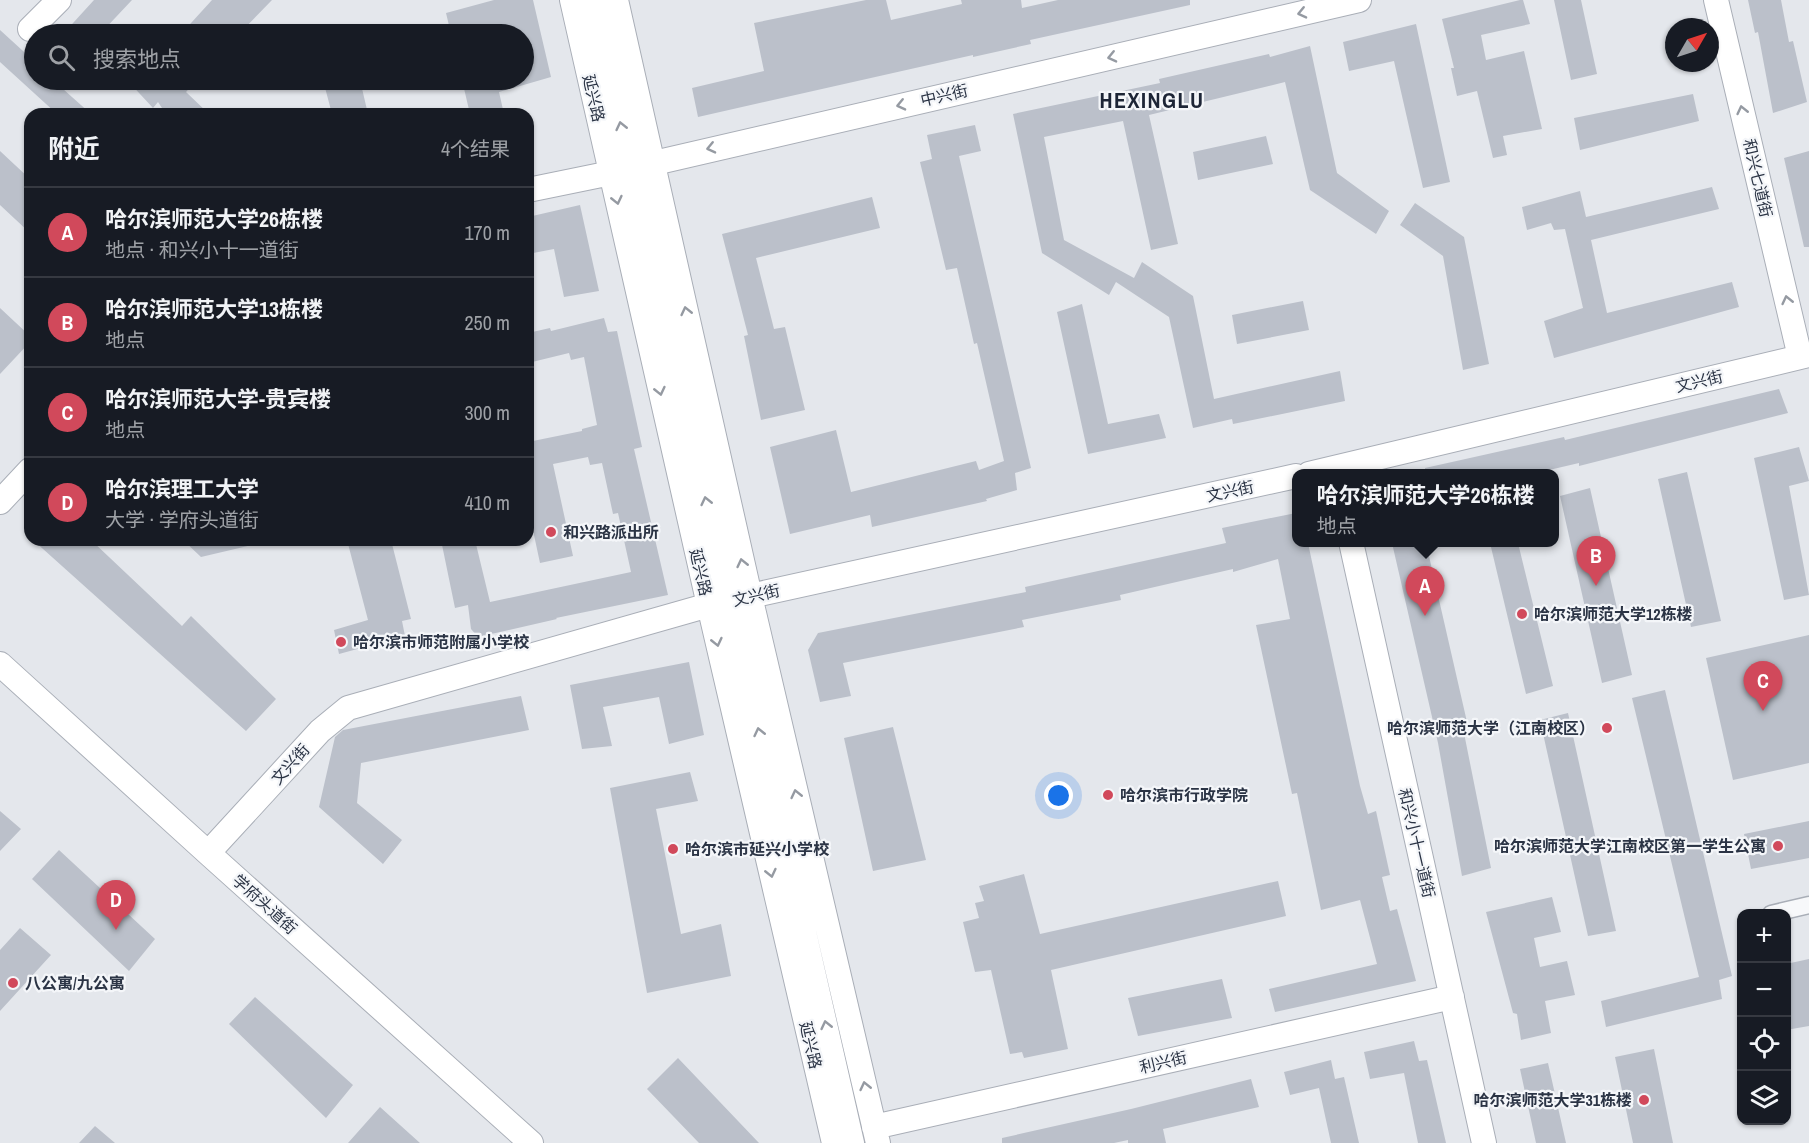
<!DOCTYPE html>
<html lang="zh">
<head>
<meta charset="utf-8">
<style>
	:root { --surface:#171b24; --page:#242831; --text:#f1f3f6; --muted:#9ea1a6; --line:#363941; --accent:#d1495b }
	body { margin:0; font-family:"Archivo Narrow","Noto Sans SC",sans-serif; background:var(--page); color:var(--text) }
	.controls { position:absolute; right:18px; bottom:18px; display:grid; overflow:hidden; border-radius:12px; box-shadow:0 2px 4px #0004 }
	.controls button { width:54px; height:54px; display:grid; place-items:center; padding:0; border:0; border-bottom:2px solid var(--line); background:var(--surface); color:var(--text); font:30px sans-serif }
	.compass { position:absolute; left:1665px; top:18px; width:54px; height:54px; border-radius:50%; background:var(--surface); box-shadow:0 2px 4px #0004; rotate:51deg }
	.you { position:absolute; left:1059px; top:796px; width:21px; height:21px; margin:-15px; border:4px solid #fff; border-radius:50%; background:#1a73e8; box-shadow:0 0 0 9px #1a73e833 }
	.badge { display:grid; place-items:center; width:39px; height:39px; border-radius:50%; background:var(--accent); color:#fff; font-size:20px; font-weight:700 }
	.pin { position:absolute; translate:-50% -50px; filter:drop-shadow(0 2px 3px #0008) }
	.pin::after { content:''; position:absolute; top:32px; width:21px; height:18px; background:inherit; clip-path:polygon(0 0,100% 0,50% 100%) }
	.popup { position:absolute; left:1292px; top:469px; width:267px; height:78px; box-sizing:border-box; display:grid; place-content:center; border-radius:12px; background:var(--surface); filter:drop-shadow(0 2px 4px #0005); font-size:20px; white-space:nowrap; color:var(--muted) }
	.popup b { font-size:22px; color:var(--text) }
	.popup::after { content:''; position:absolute; left:50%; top:100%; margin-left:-12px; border:12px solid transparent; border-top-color:var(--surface) }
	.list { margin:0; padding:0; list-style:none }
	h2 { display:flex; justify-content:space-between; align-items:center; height:78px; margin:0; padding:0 24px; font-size:26px }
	h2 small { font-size:20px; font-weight:400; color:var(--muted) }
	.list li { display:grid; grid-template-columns:39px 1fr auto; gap:18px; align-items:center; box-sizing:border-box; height:90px; padding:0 24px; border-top:2px solid var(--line) }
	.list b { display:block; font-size:22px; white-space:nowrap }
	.list p { margin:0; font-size:20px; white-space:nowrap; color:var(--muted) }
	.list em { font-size:20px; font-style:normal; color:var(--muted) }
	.icon { flex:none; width:33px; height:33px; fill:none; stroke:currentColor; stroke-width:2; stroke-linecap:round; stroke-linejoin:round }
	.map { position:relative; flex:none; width:1809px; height:1143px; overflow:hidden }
	.search { position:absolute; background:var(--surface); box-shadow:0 2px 4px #0004; left:24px; top:24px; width:510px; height:66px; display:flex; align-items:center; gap:15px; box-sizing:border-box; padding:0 21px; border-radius:33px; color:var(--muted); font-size:22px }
	.panel { position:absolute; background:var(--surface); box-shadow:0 2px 4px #0004; left:24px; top:108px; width:510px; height:438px; border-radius:18px }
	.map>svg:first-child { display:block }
	.building { fill:#bbc0ca }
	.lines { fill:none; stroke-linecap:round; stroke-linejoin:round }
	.street-casing { stroke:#a9aeb7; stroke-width:19 }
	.secondary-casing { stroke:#a9aeb7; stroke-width:26 }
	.street { stroke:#f7f8fa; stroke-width:16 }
	.secondary { stroke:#fff; stroke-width:24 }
	.oneway { stroke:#959aa2 }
	.poi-dot { fill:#d1495b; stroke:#f4f6f9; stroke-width:2 }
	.labels { text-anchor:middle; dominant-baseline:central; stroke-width:4.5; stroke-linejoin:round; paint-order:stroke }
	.street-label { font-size:16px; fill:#2b3445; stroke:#f4f6f9 }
	.poi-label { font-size:16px; font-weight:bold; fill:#2b3445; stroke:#f4f6f9; text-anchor:start }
	.district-label { font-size:22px; font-weight:bold; letter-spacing:1.5px; fill:#1d2536; stroke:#f4f6f9 }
</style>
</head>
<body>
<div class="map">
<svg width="1809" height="1143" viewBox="0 0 1809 1143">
	<rect width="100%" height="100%" fill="#e4e7ec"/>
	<!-- building -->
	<path class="building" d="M94 0H132L100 34H63Z
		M212 0H272L239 34H181Z
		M494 0H533L551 77 499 92 504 114H470L462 80H524V34H451L446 13Z
		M866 0H886L891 20 962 4 961 0H1021L1022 8 1058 0H1190V5L1030 40 1031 44 973 57V55L698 117 692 88 764 71 754 23Z
		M1520 0H1523L1530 24 1481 35 1486 60 1524 51 1542 129 1503 136 1507 155 1493 158 1477 91 1457 96 1451 68H1454L1442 19Z
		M1554 0H1581L1597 74 1571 80Z
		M1748 0H1781L1789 42 1793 41 1807 102 1773 113 1758 32 1755 33Z
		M1416 24 1450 182 1423 188 1394 61 1349 71 1343 42Z
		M0 30 34 61V80H53L91 114H57L0 62Z
		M1310 46 1337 173 1389 211 1376 234 1310 190 1285 82 1149 115 1178 244 1151 250 1123 121 1044 137 1064 240 1134 278 1142 262 1193 296 1214 399 1340 371 1345 401 1233 424 1232 419 1193 428 1169 317 1116 282 1109 295 1042 253 1013 114 1160 83 1159 79 1269 54 1270 57Z
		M127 80H197L186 92 209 114H166L158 102 153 108Z
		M323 80H360L368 114H332Z
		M1693 94 1699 121 1580 150 1574 118Z
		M975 125 981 151 959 156 1031 468 1015 473 1017 490 986 499 987 501 872 527 870 515 790 534 770 447 836 430 851 492 976 461 979 470 1004 461 977 343 974 344 957 268 946 270 920 162 932 159 927 135Z
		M1266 136 1273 164 1198 180 1193 152Z
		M0 151 30 179V233L0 205Z
		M1809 151V247H1804L1784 158Z
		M1712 187 1719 209 1591 240 1607 313 1732 282 1739 307 1554 358 1544 321 1583 308 1565 229 1554 230 1551 223 1527 230 1522 207 1580 191 1586 217Z
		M872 197 880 228 756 258 774 329 785 327 805 410 761 420 744 336 748 335 722 234Z
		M1415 203 1464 237 1489 364 1463 370 1443 256 1400 225Z
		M580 205 599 291 564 297 554 249 528 254V217Z
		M1303 301 1309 330 1237 344 1232 315Z
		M1082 304 1108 424 1159 414 1166 438 1088 454 1057 312Z
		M0 308 30 336V342L0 374Z
		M604 318 608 332 617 331 642 447 634 449 668 595 556 618 557 619 478 637 471 629 468 605 455 608 441 540H475L490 602 631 572 618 513 613 514 602 463 590 465 588 457 553 464 573 556 540 563 528 507V442L582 431V429L597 425 584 357 571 360 569 353 528 363V333L550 328 551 331Z
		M1779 389 1788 413 1579 466V463L1532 474H1425V468L1564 437 1565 440Z
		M1799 447 1809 481 1789 486 1809 595 1784 600 1754 458Z
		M1687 472 1721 621 1691 627 1658 479Z
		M1590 488 1632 675 1602 683 1560 496Z
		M1296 513V543H1308L1360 786 1368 814 1376 811 1390 875 1382 877 1390 911 1397 909 1416 981 1275 1012 1269 989 1377 964 1360 900 1321 910 1297 793 1292 794 1256 625 1290 619 1278 559 1233 572V569L1120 595 1121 600 1022 620 1024 627 843 663 851 696 820 702 808 650 818 633 1026 592 1025 587 1226 543 1222 528Z
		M33 540H91L182 626 191 616 276 699 246 731Z
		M183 540H251L252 545 201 557Z
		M347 540H391L411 619 402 621 405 636 339 654 334 630 368 620Z
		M1392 543H1426L1467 722 1462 723 1491 868 1462 876 1438 743Z
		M1490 543H1518L1553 686 1526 694Z
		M1809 635V763L1733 780 1706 658Z
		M689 662 704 735 669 744 659 697 603 707 612 746 582 749 570 685Z
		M1665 690 1732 976 1719 980 1722 999 1606 1027 1601 1001 1699 977 1632 698Z
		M521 696 529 730 361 763 357 803 402 840 383 864 319 807 335 737 343 730Z
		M1568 713 1616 931 1588 936 1540 720Z
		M893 727 926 860 873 871 844 738Z
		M690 772 698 801 656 809 681 934 721 924 731 976 647 993 610 788Z
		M0 811 21 829 0 851Z
		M1809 821V858L1751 869 1744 834Z
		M59 850 155 939 129 971 32 879Z
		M1024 874 1040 934 1278 881 1286 916 1051 970 1068 1049 1024 1058 1022 1052 1010 1054 991 970 975 972 963 922 979 918 975 903 984 901 979 886Z
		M1552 897 1561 932 1534 938 1540 967 1567 961 1575 995 1545 1001 1551 1033 1521 1040 1517 1014 1513 1013 1486 912Z
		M20 928 51 955 0 1011V950Z
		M1809 959V1026L1786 1030V964Z
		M1222 979 1232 1018 1138 1036 1128 998Z
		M255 997 353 1085 326 1118 229 1024Z
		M1414 1041 1419 1061 1427 1060 1446 1143H1418L1404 1073 1370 1079 1364 1052Z
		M1654 1049 1673 1143H1633L1615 1057Z
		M678 1058 759 1143H699L647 1089Z
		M1331 1060 1335 1079 1344 1077 1359 1143H1331L1319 1088 1290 1095 1284 1072Z
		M1548 1063 1566 1143H1536L1520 1069Z
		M1251 1079 1259 1107 1163 1129 1166 1143H1128V1140L1114 1143H1002V1138L1131 1109Z
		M380 1107 420 1143H348Z
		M95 1126 115 1143H79Z"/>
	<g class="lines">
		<defs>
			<path id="street" d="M1771 914 1809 905"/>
			<path id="secondary" d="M572 0 709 605 834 1143
				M593 0 676 370 852 1143
				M616 0 750 596 878 1143
				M1716 0 1800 357
				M30 29 59 0
				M528 190 611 173 1359 0
				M1309 474 1809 355
				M0 502 30 470
				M1351 542 1484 1143
				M0 664 208 853 531 1143
				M208 853 320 731 348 708 709 605 1296 476
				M874 1127 1452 997"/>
		</defs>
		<!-- street casing -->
		<use href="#street" class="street-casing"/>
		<!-- secondary casing -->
		<use href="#secondary" class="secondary-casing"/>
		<!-- street -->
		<use href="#street" class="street"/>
		<!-- secondary -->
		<use href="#secondary" class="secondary"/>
	</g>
	<!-- one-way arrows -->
	<defs><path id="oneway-chevron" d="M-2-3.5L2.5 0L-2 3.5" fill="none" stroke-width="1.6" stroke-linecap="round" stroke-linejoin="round" transform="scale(1.5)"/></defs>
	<g class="oneway">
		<use href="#oneway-chevron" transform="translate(1302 13) rotate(167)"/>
		<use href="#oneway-chevron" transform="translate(1112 57) rotate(167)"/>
		<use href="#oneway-chevron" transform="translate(901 105) rotate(167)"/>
		<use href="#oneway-chevron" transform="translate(1742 110) rotate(-103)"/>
		<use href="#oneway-chevron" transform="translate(621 126) rotate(-103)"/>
		<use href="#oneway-chevron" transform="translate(711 148) rotate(167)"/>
		<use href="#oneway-chevron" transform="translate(617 200) rotate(77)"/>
		<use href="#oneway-chevron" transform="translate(1787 300) rotate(-103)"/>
		<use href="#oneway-chevron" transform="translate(686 311) rotate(-103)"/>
		<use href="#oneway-chevron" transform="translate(660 391) rotate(77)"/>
		<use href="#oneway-chevron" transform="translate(706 501) rotate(-103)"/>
		<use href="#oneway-chevron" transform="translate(742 563) rotate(-103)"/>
		<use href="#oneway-chevron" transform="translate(717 642) rotate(77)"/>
		<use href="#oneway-chevron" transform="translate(759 732) rotate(-103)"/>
		<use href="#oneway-chevron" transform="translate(796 794) rotate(-103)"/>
		<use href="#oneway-chevron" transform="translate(771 873) rotate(77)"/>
		<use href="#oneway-chevron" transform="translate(826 1025) rotate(-103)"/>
		<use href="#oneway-chevron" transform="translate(865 1086) rotate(-103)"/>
	</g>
	<!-- markers -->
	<g class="poi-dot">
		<circle cx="551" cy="532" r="6"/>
		<circle cx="1522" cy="614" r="6"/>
		<circle cx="341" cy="642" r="6"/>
		<circle cx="1607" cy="728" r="6"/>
		<circle cx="1108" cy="795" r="6"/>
		<circle cx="1778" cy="846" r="6"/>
		<circle cx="673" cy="849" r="6"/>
		<circle cx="13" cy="983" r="6"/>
		<circle cx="1644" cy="1100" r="6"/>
	</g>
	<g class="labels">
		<!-- street labels -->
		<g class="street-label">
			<text transform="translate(944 95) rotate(-13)">中兴街</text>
			<text transform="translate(594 98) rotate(77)">延兴路</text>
			<text transform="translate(1758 178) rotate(77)">和兴七道街</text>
			<text transform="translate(1699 381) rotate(-13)">文兴街</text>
			<text transform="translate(1230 491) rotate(-12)">文兴街</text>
			<text transform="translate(701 572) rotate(77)">延兴路</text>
			<text transform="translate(756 595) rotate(-13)">文兴街</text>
			<text transform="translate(290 764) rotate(-48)">文兴街</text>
			<text transform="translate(1417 843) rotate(77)">和兴小十一道街</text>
			<text transform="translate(265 904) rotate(42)">学府头道街</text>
			<text transform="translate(811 1045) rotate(77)">延兴路</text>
			<text transform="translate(1163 1062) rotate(-13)">利兴街</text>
		</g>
		<!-- poi labels -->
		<g class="poi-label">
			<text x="563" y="532">和兴路派出所</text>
			<text x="1534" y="614">哈尔滨师范大学12栋楼</text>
			<text x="353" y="642">哈尔滨市师范附属小学校</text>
			<text x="1595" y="728" text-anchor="end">哈尔滨师范大学（江南校区）</text>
			<text x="1120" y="795">哈尔滨市行政学院</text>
			<text x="1766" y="846" text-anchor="end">哈尔滨师范大学江南校区第一学生公寓</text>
			<text x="685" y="849">哈尔滨市延兴小学校</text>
			<text x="25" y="983">八公寓/九公寓</text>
			<text x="1632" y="1100" text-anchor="end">哈尔滨师范大学31栋楼</text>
		</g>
		<!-- district labels -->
		<g class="district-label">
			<text x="1152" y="100">HEXINGLU</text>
		</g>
	</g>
</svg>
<div class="controls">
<button>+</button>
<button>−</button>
<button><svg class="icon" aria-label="locate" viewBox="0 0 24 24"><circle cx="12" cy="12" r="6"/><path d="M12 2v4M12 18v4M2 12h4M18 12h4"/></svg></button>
<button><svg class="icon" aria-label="layers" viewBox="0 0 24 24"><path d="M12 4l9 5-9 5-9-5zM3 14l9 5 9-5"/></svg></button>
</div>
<svg class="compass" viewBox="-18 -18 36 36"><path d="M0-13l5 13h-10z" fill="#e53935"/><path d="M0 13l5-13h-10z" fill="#9ea1a6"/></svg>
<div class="you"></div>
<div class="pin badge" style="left:1425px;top:616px">A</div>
<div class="popup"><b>哈尔滨师范大学26栋楼</b>地点</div>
<div class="pin badge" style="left:1596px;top:586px">B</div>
<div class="pin badge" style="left:1763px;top:711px">C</div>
<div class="pin badge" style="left:116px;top:930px">D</div>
<div class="search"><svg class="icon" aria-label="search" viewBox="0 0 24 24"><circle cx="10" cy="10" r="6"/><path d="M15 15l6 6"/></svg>搜索地点</div>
<section class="panel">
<h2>附近<small>4个结果</small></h2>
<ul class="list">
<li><span class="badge">A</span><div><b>哈尔滨师范大学26栋楼</b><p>地点 · 和兴小十一道街</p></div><em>170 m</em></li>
<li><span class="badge">B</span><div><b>哈尔滨师范大学13栋楼</b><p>地点</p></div><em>250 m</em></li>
<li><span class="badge">C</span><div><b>哈尔滨师范大学-贵宾楼</b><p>地点</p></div><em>300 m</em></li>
<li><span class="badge">D</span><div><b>哈尔滨理工大学</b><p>大学 · 学府头道街</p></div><em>410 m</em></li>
</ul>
</section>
</div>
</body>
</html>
